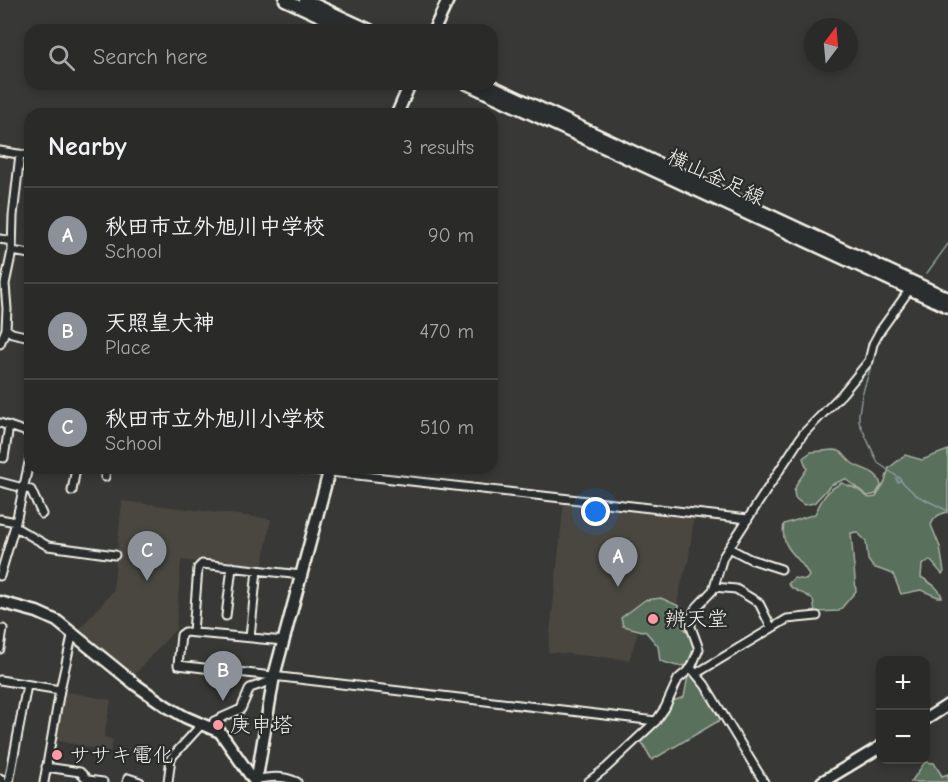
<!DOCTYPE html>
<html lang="en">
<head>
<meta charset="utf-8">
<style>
	:root { --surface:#2a2a28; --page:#323230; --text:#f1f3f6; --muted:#a5a7a8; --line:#464645; --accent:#8c9099 }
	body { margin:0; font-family:"Comic Neue","Klee One",sans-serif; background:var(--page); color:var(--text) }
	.controls { position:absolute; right:18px; bottom:18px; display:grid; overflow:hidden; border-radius:12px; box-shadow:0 3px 9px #0003 }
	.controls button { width:54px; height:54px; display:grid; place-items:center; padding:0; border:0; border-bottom:2px solid var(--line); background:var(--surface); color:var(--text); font:30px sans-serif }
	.compass { position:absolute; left:804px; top:18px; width:54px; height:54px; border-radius:50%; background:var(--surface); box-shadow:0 3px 9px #0003; rotate:16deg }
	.you { position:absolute; left:596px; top:512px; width:21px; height:21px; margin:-15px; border:4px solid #fff; border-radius:50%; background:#1a73e8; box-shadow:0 0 0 9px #1a73e833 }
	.badge { display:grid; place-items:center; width:39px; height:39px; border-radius:50%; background:var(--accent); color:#fff; font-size:20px; font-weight:700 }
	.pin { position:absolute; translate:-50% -50px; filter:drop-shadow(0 2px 3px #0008) }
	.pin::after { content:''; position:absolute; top:32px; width:21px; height:18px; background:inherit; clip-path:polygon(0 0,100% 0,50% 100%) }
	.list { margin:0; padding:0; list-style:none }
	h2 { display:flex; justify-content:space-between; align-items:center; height:78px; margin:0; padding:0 24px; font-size:26px }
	h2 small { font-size:20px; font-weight:400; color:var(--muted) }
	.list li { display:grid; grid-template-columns:39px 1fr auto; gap:18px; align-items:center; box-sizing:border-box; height:96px; padding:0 24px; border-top:2px solid var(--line) }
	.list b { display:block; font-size:22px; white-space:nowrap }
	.list p { margin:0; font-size:20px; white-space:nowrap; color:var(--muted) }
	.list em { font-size:20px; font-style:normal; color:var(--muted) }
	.icon { flex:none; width:33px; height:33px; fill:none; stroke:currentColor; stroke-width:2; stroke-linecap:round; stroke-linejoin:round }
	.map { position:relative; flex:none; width:948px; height:782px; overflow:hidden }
	.search { position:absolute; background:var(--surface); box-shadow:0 3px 9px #0003; left:24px; top:24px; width:474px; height:66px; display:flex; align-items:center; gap:15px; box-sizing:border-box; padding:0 21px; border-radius:18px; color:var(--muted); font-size:22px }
	.panel { position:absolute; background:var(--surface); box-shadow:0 3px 9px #0003; left:24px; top:108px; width:474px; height:366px; border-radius:18px }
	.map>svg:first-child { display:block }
	.built { fill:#494640 }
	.green { fill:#59705c; stroke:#a6b0a2; stroke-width:1.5 }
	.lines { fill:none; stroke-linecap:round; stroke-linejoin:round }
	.stream { stroke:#8c9b9d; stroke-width:1.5 }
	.street-casing { stroke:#f4f1e8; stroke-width:11 }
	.secondary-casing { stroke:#f4f1e8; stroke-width:15 }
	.street { stroke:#2a2d2e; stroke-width:7 }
	.secondary { stroke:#2a2d2e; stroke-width:10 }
	.poi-dot { fill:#ff9aa2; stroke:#2a2d2e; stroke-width:2 }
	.labels { text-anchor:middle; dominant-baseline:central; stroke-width:4.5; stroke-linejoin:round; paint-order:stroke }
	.street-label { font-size:21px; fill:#f4f1e8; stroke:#2a2d2e }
	.poi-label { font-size:21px; fill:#f4f1e8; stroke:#2a2d2e; text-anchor:start }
</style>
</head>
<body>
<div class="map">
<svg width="948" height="782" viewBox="0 0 948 782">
	<rect width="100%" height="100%" fill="#383836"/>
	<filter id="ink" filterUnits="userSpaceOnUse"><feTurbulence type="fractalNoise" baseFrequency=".0167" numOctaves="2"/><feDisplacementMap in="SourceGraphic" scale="12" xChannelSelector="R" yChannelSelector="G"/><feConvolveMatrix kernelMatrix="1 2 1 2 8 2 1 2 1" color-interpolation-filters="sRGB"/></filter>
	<g filter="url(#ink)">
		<!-- built -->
		<path class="built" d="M122 501 271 519 262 570 181 560 176 629 133 676 78 631 113 591Z
			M564 501 694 516 688 564 683 577 677 604 661 597 644 599 620 618 622 626 638 632 629 660 548 652Z
			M63 691 111 700 104 737 113 740 110 752 54 740Z"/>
		<!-- green -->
		<path class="green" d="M833 450C844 450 844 457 852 463 863 471 878 469 881 486L876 494 868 496 845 479 831 485 814 503 804 505 795 498 794 491 797 483 807 469 803 458 811 452Z
			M948 450V512C939 514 935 516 931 525L940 547 944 572 942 574 930 560 922 565 921 577C929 582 939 587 942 597H938L921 590 901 594 893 574 873 567 868 560 866 541 857 532 851 533 856 591 839 611 815 612 813 600C806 593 794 592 788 584L794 578 806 580 809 576C801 555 779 551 784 524L815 514C822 499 826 490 842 483L857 489 869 498 876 497 885 482 889 468 905 455 922 460Z
			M661 598 679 606 681 626 692 635 696 649 689 665 677 666 660 661 658 646 646 632 623 626 621 618 645 600Z
			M692 675 696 677 722 719 652 760 641 741 642 739 663 717 673 701 684 697 688 676Z
			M925 762 934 763 942 776 948 774V782H911Z"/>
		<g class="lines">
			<!-- stream -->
			<path class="stream" d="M927 273 948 244
				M881 337 906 302
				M875 352 878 341
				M871 366 862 395 859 413V422L878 463 898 477
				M899 477 901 480 898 482 896 479Z
				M901 481 916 495 948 511"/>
			<defs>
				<path id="street" d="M0 151 30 156
					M0 239 12 241
					M12 251 30 254
					M6 329 12 333 30 337
					M0 344 6 329 7 309 5 284 12 251 13 216 20 154
					M0 423 30 433
					M0 457 4 458 9 426
					M295 468 748 519
					M105 477 106 468
					M0 482 31 490 42 514
					M72 491 76 468
					M0 519 16 522
					M15 527 48 546 115 555
					M729 548 750 559 781 569
					M0 576 16 522 30 458
					M714 587 736 589 759 603 771 627
					M226 616 232 567
					M193 632 198 568 202 564 301 575
					M250 637 257 570
					M284 641 185 632 181 635 178 665 656 721
					M0 649 3 629
					M697 673 787 619 817 616
					M0 680 60 690
					M212 727 214 721 241 709 250 688 274 680
					M46 767 80 772 88 780 103 782
					M254 780C269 777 283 775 297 782
					M9 782 27 685
					M44 782 60 690 73 632
					M127 782 128 778 140 782
					M168 782 171 758 202 724
					M588 782 606 768 656 721 665 708 678 679 691 668
					M764 782 705 685 691 668 699 649 691 627V618L695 609 713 590 723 557 803 434 842 394 869 361 873 344 880 331 910 289"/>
				<path id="secondary" d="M285 0 350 30
					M305 0 370 30
					M434 30 448 0
					M467 84 948 307
					M488 84 948 298
					M397 114 410 84
					M0 602 37 612 57 621 136 685 166 706 185 717 220 732 255 782
					M926 719 948 705
					M0 780 1 782
					M254 780 258 771 274 676 330 468
					M822 782 880 747"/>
			</defs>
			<!-- street casing -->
			<use href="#street" class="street-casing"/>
			<!-- secondary casing -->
			<use href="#secondary" class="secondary-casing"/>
			<!-- street -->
			<use href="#street" class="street"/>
			<!-- secondary -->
			<use href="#secondary" class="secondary"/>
		</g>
	</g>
	<!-- markers -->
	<g class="poi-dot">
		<circle cx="653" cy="619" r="6"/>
		<circle cx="218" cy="725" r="6"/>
		<circle cx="57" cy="755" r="6"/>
	</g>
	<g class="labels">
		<!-- street labels -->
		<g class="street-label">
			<text transform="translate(716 177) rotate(25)">横山金足線</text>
		</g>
		<!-- poi labels -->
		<g class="poi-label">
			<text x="665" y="619">辨天堂</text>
			<text x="230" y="725">庚申塔</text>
			<text x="69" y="755">ササキ電化</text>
		</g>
	</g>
</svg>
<div class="controls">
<button>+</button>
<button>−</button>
</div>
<svg class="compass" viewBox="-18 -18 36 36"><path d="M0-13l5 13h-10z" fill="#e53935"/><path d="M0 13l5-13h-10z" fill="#a5a7a8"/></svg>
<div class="you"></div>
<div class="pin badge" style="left:618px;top:587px">A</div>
<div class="pin badge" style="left:223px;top:701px">B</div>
<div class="pin badge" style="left:147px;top:581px">C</div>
<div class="search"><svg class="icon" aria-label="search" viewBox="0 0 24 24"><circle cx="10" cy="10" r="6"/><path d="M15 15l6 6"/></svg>Search here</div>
<section class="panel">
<h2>Nearby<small>3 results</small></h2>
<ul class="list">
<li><span class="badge">A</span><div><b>秋田市立外旭川中学校</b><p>School</p></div><em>90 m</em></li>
<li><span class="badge">B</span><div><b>天照皇大神</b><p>Place</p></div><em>470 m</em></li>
<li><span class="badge">C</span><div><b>秋田市立外旭川小学校</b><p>School</p></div><em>510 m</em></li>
</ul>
</section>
</div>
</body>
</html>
